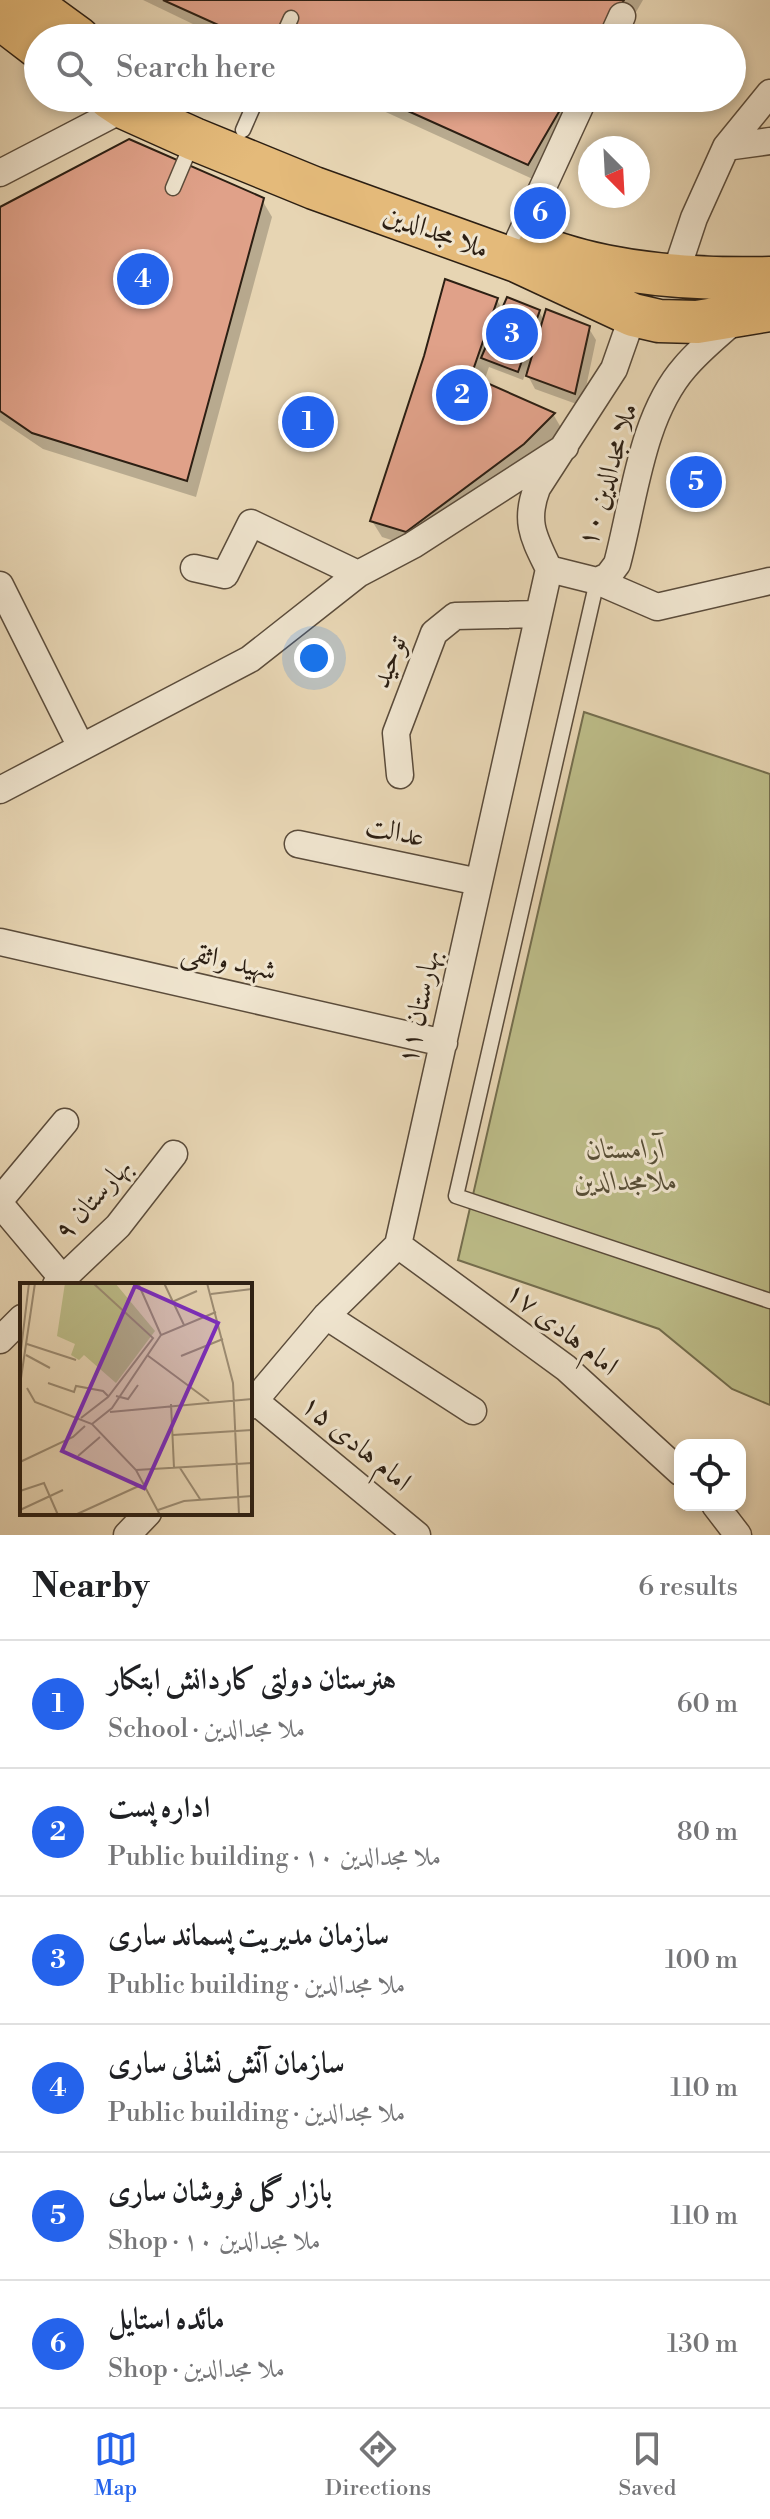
<!DOCTYPE html>
<html lang="en">
<head>
<meta charset="utf-8">
<style>
	:root { --surface:#fff; --page:#f6f6f6; --text:#202124; --muted:#757577; --line:#e0e0e0; --accent:#2563eb }
	body { margin:0; font-family:"Libre Bodoni",Amiri,serif; background:var(--page); color:var(--text) }
	.controls { position:absolute; right:24px; bottom:24px; display:grid; overflow:hidden; border-radius:16px; box-shadow:0 4px 12px #0003 }
	.controls button { width:72px; height:72px; display:grid; place-items:center; padding:0; border:0; border-bottom:2px solid var(--line); background:var(--surface); color:var(--text); font:40px sans-serif }
	.compass { position:absolute; left:578px; top:136px; width:72px; height:72px; border-radius:50%; background:var(--surface); box-shadow:0 4px 12px #0003; rotate:156deg }
	.you { position:absolute; left:314px; top:658px; width:28px; height:28px; margin:-20px; border:6px solid #fff; border-radius:50%; background:#1a73e8; box-shadow:0 0 0 12px #1a73e833 }
	.badge { display:grid; place-items:center; width:52px; height:52px; border-radius:50%; background:var(--accent); color:#fff; font-size:26px; font-weight:700 }
	.pin { position:absolute; translate:-50% -50%; border:4px solid #fff; box-shadow:0 2px 8px #0006 }
	.list { margin:0; padding:0; list-style:none }
	h2 { display:flex; justify-content:space-between; align-items:center; height:104px; margin:0; padding:0 32px; font-size:34px }
	h2 small { font-size:26px; font-weight:400; color:var(--muted) }
	.list li { display:grid; grid-template-columns:52px 1fr auto; gap:24px; align-items:center; box-sizing:border-box; height:128px; padding:0 32px; border-top:2px solid var(--line) }
	.list b { display:block; font-size:30px; white-space:nowrap }
	.list p { margin:0; font-size:26px; white-space:nowrap; color:var(--muted) }
	.list em { font-size:26px; font-style:normal; color:var(--muted) }
	.icon { flex:none; width:44px; height:44px; fill:none; stroke:currentColor; stroke-width:2; stroke-linecap:round; stroke-linejoin:round }
	.map { position:relative; flex:none; width:770px; height:1535px; overflow:hidden }
	.search { position:absolute; background:var(--surface); box-shadow:0 4px 12px #0003; left:24px; right:24px; top:24px; height:88px; display:flex; align-items:center; gap:20px; box-sizing:border-box; padding:0 28px; border-radius:44px; color:var(--muted); font-size:30px }
	.sheet { height:872px; background:var(--surface) }
	nav { display:flex; justify-content:space-around; align-items:center; box-sizing:border-box; height:112px; border-top:2px solid var(--line); background:var(--surface); font-size:22px; color:var(--muted) }
	nav a { display:grid; justify-items:center; gap:4px }
	nav .on { color:var(--accent) }
	.map>svg:first-child { display:block }
	.green { fill:#bcbc88; stroke:#746e4e; stroke-width:2 }
	.shadow { fill:#0003 }
	.building { fill:#e0a189; stroke:#2c1f13; stroke-width:2 }
	.lines { fill:none; stroke-linecap:round; stroke-linejoin:round }
	.lane-casing { stroke:#5b4c3b; stroke-width:17 }
	.street-casing { stroke:#5b4c3b; stroke-width:29 }
	.primary-casing { stroke:#2c1f13; stroke-width:45 }
	.lane { stroke:#efe4ce; stroke-width:14 }
	.street { stroke:#efe4ce; stroke-width:26 }
	.primary { stroke:#e4ba7a; stroke-width:42 }
	.labels { text-anchor:middle; dominant-baseline:central; stroke-width:6; stroke-linejoin:round; paint-order:stroke }
	.street-label { font-size:28px; fill:#2c1f13; stroke:#efe4ce }
	.park-label { font-size:28px; font-style:italic; fill:#574e36; stroke:#efe4ce }
	.inset-road { fill:none; stroke:#9c8c73; stroke-width:2 }
	.view { fill:#7b2cbf; fill-opacity:0.15; stroke:#7b2cbf; stroke-width:4 }
	.inset-edge { fill:none; stroke:#2c1f13; stroke-width:4 }
</style>
</head>
<body>
<div class="map">
<svg width="770" height="1535" viewBox="0 0 770 1535">
	<rect width="100%" height="100%" fill="#e7d5b3"/>
	<filter id="stains"><feTurbulence type="fractalNoise" baseFrequency=".0025" numOctaves="4"/><feColorMatrix values="0 0 0 0 .2 0 0 0 0 .09 0 0 0 0 .02 0 0 0 .5 -.17"/></filter>
	<radialGradient id="worn" r=".72"><stop offset=".6" stop-color="#630" stop-opacity="0"/><stop offset="1" stop-color="#630" stop-opacity=".3"/></radialGradient>
	<!-- green -->
	<path class="green" d="M584 712 770 774V1405L732 1389 659 1329 458 1260Z"/>
	<!-- shadow -->
	<path class="shadow" d="M143 0H643L621 38H222Z
		M355 98H586L537 181Z
		M262 200 272 217 196 497 43 449 0 420V209Z
		M497 300 503 311H539L544 321 588 327 596 340 582 406 535 389 526 372 523 380 489 367 483 384 553 414 563 431 533 461 416 548 382 537 372 521Z"/>
	<!-- building -->
	<path class="building" d="M163 0H624L602 38H247Z
		M379 98H567L528 165Z
		M129 139 264 198 187 481 32 433 0 411V207Z
		M445 279 498 298 471 376 555 413 524 444 406 532 370 521 424 356Z
		M507 297 540 310 518 372 481 358Z
		M546 309 590 326 575 394 526 376Z"/>
	<g class="lines">
		<defs>
			<path id="lane" d="M282 38 291 18
				M243 130 257 98
				M173 188 192 143
				M597 581 456 1196 770 1301"/>
			<path id="street" d="M612 38 622 16
				M726 147 770 141
				M0 173 125 108
				M519 239 584 98
				M675 275 694 218 726 147 770 93
				M194 568 225 575 251 523 358 574
				M549 569C534 538 524 522 537 488L614 369 633 315
				M549 569 597 581 657 607 770 581
				M597 581 608 576 617 564C634 501 641 417 685 367 701 348 721 333 739 316
				M0 585 81 747
				M400 775 396 733 434 633 455 616 539 614
				M0 790 250 659 358 574 413 545 565 447
				M298 844 479 882
				M0 942 444 1043
				M0 1200 65 1122
				M0 1204 63 1279
				M398 1245 566 1368 680 1472
				M56 1285 118 1226 174 1154
				M326 1316 473 1411
				M0 1340 22 1318
				M255 1401 417 1535
				M250 1406 326 1316 398 1245 549 569
				M715 1505 738 1535
				M127 1535 148 1513"/>
			<path id="primary" d="M26 0 78 38
				M0 18 38 47
				M110 98 125 108 194 139 314 188 517 261 633 315 659 321 697 322 770 310
				M539 247C610 275 694 280 770 278"/>
		</defs>
		<!-- lane casing -->
		<use href="#lane" class="lane-casing"/>
		<!-- street casing -->
		<use href="#street" class="street-casing"/>
		<!-- primary casing -->
		<use href="#primary" class="primary-casing"/>
		<!-- lane -->
		<use href="#lane" class="lane"/>
		<!-- street -->
		<use href="#street" class="street"/>
		<!-- primary -->
		<use href="#primary" class="primary"/>
	</g>
	<g class="labels">
		<!-- street labels -->
		<g class="street-label">
			<text transform="translate(436 232) rotate(20)">ملا مجدالدین</text>
			<text transform="translate(608 475) rotate(-73)">ملا مجدالدین ١٠</text>
			<text transform="translate(389 662) rotate(-69)">توحید</text>
			<text transform="translate(395 832) rotate(12)">عدالت</text>
			<text transform="translate(229 961) rotate(13)">شهید واثقی</text>
			<text transform="translate(419 1007) rotate(-78)">بهارستان ۱۱</text>
			<text transform="translate(93 1199) rotate(-48)">بهارستان ٩</text>
			<text transform="translate(562 1329) rotate(38)">امام هادی ۱۷</text>
			<text transform="translate(356 1443) rotate(40)">امام هادی ۱۵</text>
		</g>
		<!-- park labels -->
		<g class="park-label">
			<text x="626" y="1149">آرامستان<tspan x="626" dy="32">ملامجدالدین</tspan></text>
		</g>
	</g>
	<!-- overview -->
	<g transform="translate(20 1283)">
		<rect width="232" height="232" fill="#e7d5b3"/>
		<path d="M45 0H95L135 48 96 100 64 72 59 77 51 72 55 61 37 53Z" fill="#bcbc88"/>
		<path class="inset-road" d="M118 0 141 52M144 0 164 42M187 0 213 100 219 232M191 11 232 6M152 19 177 8M7 61 56 77M6 72 30 85M127 72 189 118M161 73 203 56M0 75 9 0M28 100 54 109 56 103 83 108 89 114M0 102 15 0M7 105 15 119 72 141 116 187 140 232M96 113 108 116 118 102M151 121 154 185M90 129 232 116M61 135 88 114 133 55 73 0M72 141 92 125 141 52 196 29M153 152 232 147M58 173 80 154M0 179 53 154 65 143M160 185 180 216M116 187 232 180M0 208 24 200 38 232M0 227 43 207M138 227 164 218 232 213M55 232 121 202"/>
		<path class="view" d="M115 3 198 40 124 205 42 168Z"/>
		<rect width="232" height="232" class="inset-edge"/>
	</g>
	<rect width="100%" height="100%" filter="url(#stains)"/>
	<rect width="100%" height="100%" fill="url(#worn)"/>
</svg>
<div class="controls">
<button><svg class="icon" aria-label="locate" viewBox="0 0 24 24"><circle cx="12" cy="12" r="6"/><path d="M12 2v4M12 18v4M2 12h4M18 12h4"/></svg></button>
</div>
<svg class="compass" viewBox="-18 -18 36 36"><path d="M0-13l5 13h-10z" fill="#e53935"/><path d="M0 13l5-13h-10z" fill="#757577"/></svg>
<div class="you"></div>
<div class="pin badge" style="left:308px;top:422px">1</div>
<div class="pin badge" style="left:462px;top:395px">2</div>
<div class="pin badge" style="left:512px;top:334px">3</div>
<div class="pin badge" style="left:143px;top:279px">4</div>
<div class="pin badge" style="left:696px;top:482px">5</div>
<div class="pin badge" style="left:540px;top:213px">6</div>
<div class="search"><svg class="icon" aria-label="search" viewBox="0 0 24 24"><circle cx="10" cy="10" r="6"/><path d="M15 15l6 6"/></svg>Search here</div>
</div>
<section class="sheet">
<h2>Nearby<small>6 results</small></h2>
<ul class="list">
<li><span class="badge">1</span><div><b>هنرستان دولتی کاردانش ابتکار</b><p>School · ملا مجدالدین</p></div><em>60 m</em></li>
<li><span class="badge">2</span><div><b>اداره پست</b><p>Public building · ملا مجدالدین ١٠</p></div><em>80 m</em></li>
<li><span class="badge">3</span><div><b>سازمان مدیریت پسماند ساری</b><p>Public building · ملا مجدالدین</p></div><em>100 m</em></li>
<li><span class="badge">4</span><div><b>سازمان آتش نشانی ساری</b><p>Public building · ملا مجدالدین</p></div><em>110 m</em></li>
<li><span class="badge">5</span><div><b>بازار گل فروشان ساری</b><p>Shop · ملا مجدالدین ١٠</p></div><em>110 m</em></li>
<li><span class="badge">6</span><div><b>مائده استایل</b><p>Shop · ملا مجدالدین</p></div><em>130 m</em></li>
</ul>
</section>
<nav>
<a class="on"><svg class="icon" aria-label="map" viewBox="0 0 24 24"><path d="M3 6l6-2 6 2 6-2v14l-6 2-6-2-6 2zM9 4v14M15 6v14"/></svg>Map</a>
<a><svg class="icon" aria-label="directions" viewBox="0 0 24 24"><path d="M12 3l9 9-9 9-9-9zM9 14v-3h6M13 9l2 2-2 2"/></svg>Directions</a>
<a><svg class="icon" aria-label="saved" viewBox="0 0 24 24"><path d="M7 4h10v16l-5-4-5 4z"/></svg>Saved</a>
</nav>
</body>
</html>
